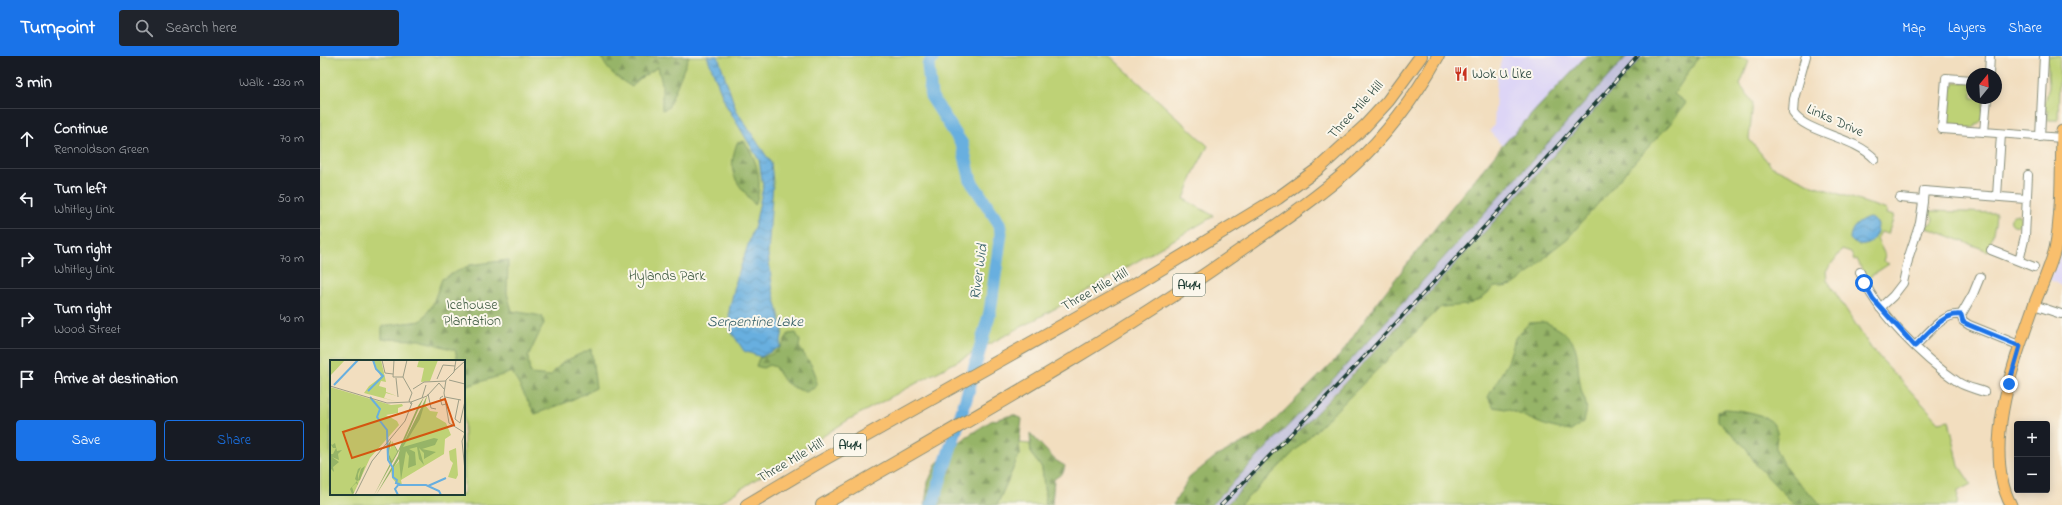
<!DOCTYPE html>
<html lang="en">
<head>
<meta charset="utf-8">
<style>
	:root { --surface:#171b24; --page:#20242c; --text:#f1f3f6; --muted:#9ea1a6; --line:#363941; --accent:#1a73e8 }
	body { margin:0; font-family:"Indie Flower",sans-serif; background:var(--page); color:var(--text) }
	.controls { position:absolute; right:12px; bottom:12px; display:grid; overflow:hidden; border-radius:4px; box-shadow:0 2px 10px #0003 }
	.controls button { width:36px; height:36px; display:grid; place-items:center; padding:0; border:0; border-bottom:1px solid var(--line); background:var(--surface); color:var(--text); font:20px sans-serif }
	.compass { position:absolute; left:1646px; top:12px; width:36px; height:36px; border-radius:50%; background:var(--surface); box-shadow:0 2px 10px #0003; rotate:18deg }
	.stop { position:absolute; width:12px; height:12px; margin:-9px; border:3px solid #1a73e8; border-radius:50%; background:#fff }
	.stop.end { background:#1a73e8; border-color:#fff; box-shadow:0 1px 4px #0008 }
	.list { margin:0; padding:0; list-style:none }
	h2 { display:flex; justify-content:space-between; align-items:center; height:52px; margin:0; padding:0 16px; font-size:17px }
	h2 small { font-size:13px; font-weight:400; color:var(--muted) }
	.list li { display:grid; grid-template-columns:26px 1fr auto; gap:12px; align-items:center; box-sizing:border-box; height:60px; padding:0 16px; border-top:1px solid var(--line) }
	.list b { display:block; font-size:15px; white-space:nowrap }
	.list p { margin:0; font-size:13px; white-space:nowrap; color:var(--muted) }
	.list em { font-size:13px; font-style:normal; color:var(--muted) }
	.actions { display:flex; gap:8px; padding:12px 16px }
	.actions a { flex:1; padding:9px 0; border:1px solid var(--accent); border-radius:4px; text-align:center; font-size:14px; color:var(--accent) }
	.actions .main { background:var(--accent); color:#fff }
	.icon { flex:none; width:22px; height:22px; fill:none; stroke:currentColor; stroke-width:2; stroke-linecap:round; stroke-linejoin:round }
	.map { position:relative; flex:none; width:1742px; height:449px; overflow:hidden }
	header { display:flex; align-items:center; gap:24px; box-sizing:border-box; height:56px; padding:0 20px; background:var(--accent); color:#fff }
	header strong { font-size:19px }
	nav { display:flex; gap:22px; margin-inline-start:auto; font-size:14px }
	.search { width:280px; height:36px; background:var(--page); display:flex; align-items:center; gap:10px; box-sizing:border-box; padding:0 14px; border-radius:4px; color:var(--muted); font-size:15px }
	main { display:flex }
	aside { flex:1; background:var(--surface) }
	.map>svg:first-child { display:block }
	.built { fill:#ddd5f6 }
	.railway { fill:#c2c1dc }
	.green { fill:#bed276; stroke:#6e8855; fill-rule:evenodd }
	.forest { fill:url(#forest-firs); stroke:#5a784e }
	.water { fill:url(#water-waves); stroke:#44768a }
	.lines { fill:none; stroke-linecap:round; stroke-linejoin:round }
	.river { stroke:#68afdf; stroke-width:13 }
	.minor-casing { stroke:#888e7a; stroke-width:10 }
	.major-casing { stroke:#888e7a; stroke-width:13 }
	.highway-casing { stroke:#888e7a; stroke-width:14 }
	.minor { stroke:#fff; stroke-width:8 }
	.major { stroke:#f9bf6d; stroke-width:11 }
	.highway { stroke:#f9bf6d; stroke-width:12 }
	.rail-casing { stroke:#1f3d34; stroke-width:3.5 }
	.rail { stroke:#fbf7ec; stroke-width:2; stroke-dasharray:6; stroke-linecap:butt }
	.route { stroke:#1a73e8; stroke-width:5 }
	.labels { text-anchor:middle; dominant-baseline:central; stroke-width:4; stroke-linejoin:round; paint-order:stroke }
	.shield { fill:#fbf7ec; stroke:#61756b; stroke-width:1 }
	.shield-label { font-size:13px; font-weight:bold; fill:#1f3d34 }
	.poi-label { font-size:14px; fill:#1f3d34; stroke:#fbf7ec; text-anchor:start }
	.street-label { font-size:14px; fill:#1f3d34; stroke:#fbf7ec }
	.park-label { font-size:14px; fill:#3f5b41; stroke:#fbf7ec }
	.water-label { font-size:15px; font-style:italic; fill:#355f67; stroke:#fbf7ec }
	.inset-river { fill:none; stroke:#68afdf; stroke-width:2 }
	.inset-road { fill:none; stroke:#9e9e87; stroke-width:1 }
	.view { fill:#d45610; fill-opacity:0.15; stroke:#d45610; stroke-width:2 }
	.inset-edge { fill:none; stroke:#1f3d34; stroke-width:2 }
</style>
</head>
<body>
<header>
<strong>Turnpoint</strong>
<div class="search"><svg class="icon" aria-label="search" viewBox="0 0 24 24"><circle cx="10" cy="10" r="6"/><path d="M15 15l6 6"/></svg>Search here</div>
<nav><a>Map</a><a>Layers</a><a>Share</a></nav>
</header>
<main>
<aside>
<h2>3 min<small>Walk · 230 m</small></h2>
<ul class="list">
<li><svg class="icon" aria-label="ahead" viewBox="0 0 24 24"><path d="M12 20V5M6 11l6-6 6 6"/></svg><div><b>Continue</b><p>Rennoldson Green</p></div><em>70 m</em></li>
<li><svg class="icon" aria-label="left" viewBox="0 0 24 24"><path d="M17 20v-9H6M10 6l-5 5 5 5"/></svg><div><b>Turn left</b><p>Whitley Link</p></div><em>50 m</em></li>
<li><svg class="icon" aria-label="right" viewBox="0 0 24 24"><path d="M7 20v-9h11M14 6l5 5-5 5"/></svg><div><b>Turn right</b><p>Whitley Link</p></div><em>70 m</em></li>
<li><svg class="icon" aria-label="right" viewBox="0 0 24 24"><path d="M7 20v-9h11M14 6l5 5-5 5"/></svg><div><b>Turn right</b><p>Wood Street</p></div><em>40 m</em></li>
<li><svg class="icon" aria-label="arrive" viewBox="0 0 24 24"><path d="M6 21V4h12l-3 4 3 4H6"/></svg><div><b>Arrive at destination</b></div></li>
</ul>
<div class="actions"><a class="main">Save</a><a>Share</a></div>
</aside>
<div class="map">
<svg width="1742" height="449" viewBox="0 0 1742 449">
	<defs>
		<pattern id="forest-firs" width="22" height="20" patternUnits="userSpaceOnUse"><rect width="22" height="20" fill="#96b467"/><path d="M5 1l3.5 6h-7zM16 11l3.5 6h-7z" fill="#7a9456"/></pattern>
		<pattern id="water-waves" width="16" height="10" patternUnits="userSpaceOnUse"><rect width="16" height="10" fill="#68afdf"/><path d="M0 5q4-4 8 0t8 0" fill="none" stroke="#5590b6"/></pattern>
	</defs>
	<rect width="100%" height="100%" fill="#fbf7ec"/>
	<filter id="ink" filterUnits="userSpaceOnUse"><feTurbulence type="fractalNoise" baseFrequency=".025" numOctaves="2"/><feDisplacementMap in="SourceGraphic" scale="8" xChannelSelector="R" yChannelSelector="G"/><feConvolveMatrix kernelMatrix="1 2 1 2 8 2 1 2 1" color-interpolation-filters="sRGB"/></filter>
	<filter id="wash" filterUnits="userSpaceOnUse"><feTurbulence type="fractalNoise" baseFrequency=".012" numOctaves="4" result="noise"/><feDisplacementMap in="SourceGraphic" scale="16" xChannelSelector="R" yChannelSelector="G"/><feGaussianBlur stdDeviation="0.9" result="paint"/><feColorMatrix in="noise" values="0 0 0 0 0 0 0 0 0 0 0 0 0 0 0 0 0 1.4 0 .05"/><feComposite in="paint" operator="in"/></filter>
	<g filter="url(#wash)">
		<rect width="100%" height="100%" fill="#f2debf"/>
		<!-- built -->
		<path class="built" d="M1182 0H1266L1182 90 1170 75 1174 69 1177 22Z
			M1740 199 1742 200V230L1730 224Z"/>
		<!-- railway -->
		<path class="railway" d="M1307 0H1323L1166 176 955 400 906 449H891L1018 318Z"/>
		<!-- green -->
		<path class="green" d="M0 0H790L888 90 874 116 864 143 894 160 753 243 528 364 396 449H0ZM11 305H144V438H11Z
			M1336 0H1417L1429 5 1420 29 1433 47 1429 83 1451 110 1487 127 1567 154 1566 158 1574 160 1568 178 1561 176 1557 183 1565 199 1563 205 1569 208 1546 223 1537 203 1534 204 1531 197 1522 194 1506 215 1507 224 1551 292 1619 366 1629 364 1639 410 1651 428 1638 435 1637 449H920L967 403Z
			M1727 0H1740L1738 64H1728V55H1723L1729 30Z
			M1635 26 1652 27V42H1664L1662 64 1653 72 1634 71 1625 63 1628 33Z
			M1609 155 1676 157 1675 169 1668 195 1605 171 1612 166 1613 162Z
			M1690.5 164a5.5 5.5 0 1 1 11 0a5.5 5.5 0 1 1-11 0Z
			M699 387 710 388 711 398 722 412 726 449H677L700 397Z"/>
		<!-- forest -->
		<path class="forest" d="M282 0H369L348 52 342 54V28L338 11 319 23 312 31C301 24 284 14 282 0Z
			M1266 0H1307L1018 318 891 449H853L869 422 895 401 943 376 1021 298 1059 244 1131 152 1182 90Z
			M1323 0H1379L1354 38 1366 47 1351 67 1319 101 1248 182 1230 196 1211 216 1193 229 1183 231H1174L1161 243 1147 249 1121 251 920 449H906C1051 305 1186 152 1323 0Z
			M424 85C437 103 444 127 435 149 416 125 406 119 417 87Z
			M188 204 187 237 192 255 222 260 224 267 208 301 210 318 230 320 243 306 271 293 276 332 245 347 215 358 192 316 144 331V305H138L135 294 100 284 62 283V270L101 265 112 250 122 223 150 209Z
			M1225 266C1266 284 1254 298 1261 333 1262 338 1265 343 1266 348 1268 353 1265 361 1264 366L1251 375C1240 373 1228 371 1217 366 1200 359 1193 353 1173 351L1168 341 1188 306 1195 282 1209 267Z
			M476 277 480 285 479 291 492 310 496 320V331L486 336C470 331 463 327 455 311L449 309 443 312 436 310 439 302C455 299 462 293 468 278Z
			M1405 353C1420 354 1453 357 1457 375 1458 382 1454 389 1457 396 1466 417 1486 433 1501 449H1475L1437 410 1426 392 1398 365V356Z
			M693 359 702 363 699 387 700 397 677 449H605L608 426 617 407 646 381 671 365Z
			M710 377 735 404 745 410 743 417 734 423 732 449H726L722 412 711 398Z"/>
		<!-- water -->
		<path class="water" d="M387 0H398L416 54 451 107 453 126 448 198 453 235 463 274 460 291 441 301 424 295 410 274 409 255 416 225 436 165 443 131 439 104 406 49Z
			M1549 162 1553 163 1558 168C1558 184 1543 198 1530 183 1530 172 1539 165 1549 162Z"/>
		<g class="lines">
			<!-- river -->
			<path class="river" d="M612 449 646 343 670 256 681 177 679 167 651 125 642 88 611 40 608 9 614 0"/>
		</g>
	</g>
	<g filter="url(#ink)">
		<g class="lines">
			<defs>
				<path id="minor" d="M1486 0 1474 43 1473 57C1487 78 1534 80 1555 103
					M1669 18 1670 0
					M1652 24 1626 22 1622 73 1664 76
					M1667 42 1664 76 1742 82
					M1720 81 1724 0
					M1677 140 1681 78
					M1580 142 1603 144 1604 135 1706 143
					M1671 194 1714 211
					M1699 205 1705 180 1708 119
					M1540 216C1555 256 1603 302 1638 326 1645 331 1656 333 1664 336
					M1714 249 1741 258
					M1560 252 1573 240 1583 227 1589 200 1600 167 1603 146
					M1641 259 1643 265 1649 269 1701 290
					M1595 290C1607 279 1623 256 1641 259L1653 238 1660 221"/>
				<path id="major" d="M1691 449C1661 392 1694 306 1714 249 1721 231 1730 212 1735 193 1742 159 1741 110 1742 75"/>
				<path id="highway" d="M427 449 501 405 816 228 958 142 998 113 1045 70 1068 45 1101 0
					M502 449C638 370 777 294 906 204 949 174 994 145 1033 110 1068 78 1095 41 1118 0"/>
			</defs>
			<!-- minor casing -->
			<use href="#minor" class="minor-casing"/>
			<!-- major casing -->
			<use href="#major" class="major-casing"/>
			<!-- highway casing -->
			<use href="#highway" class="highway-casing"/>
			<!-- minor -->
			<use href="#minor" class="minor"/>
			<!-- major -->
			<use href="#major" class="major"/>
			<!-- highway -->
			<use href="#highway" class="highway"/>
			<defs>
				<path id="rail" d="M901 449C1045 305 1182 152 1318 0"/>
			</defs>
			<!-- rail casing -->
			<use href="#rail" class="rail-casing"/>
			<!-- rail -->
			<use href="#rail" class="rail"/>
		</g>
	</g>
	<g class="lines" filter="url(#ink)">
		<!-- route -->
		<path class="route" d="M1544 227 1553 243 1595 290C1607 279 1623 256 1641 259L1643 266 1649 269 1700 290 1689 328"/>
	</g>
	<!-- icons -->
	<defs>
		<symbol id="restaurant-bare" viewBox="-9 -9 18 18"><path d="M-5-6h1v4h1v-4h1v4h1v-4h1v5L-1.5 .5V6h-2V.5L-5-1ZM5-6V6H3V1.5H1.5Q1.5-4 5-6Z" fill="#c8321e" stroke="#fbf7ec" stroke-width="2.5" paint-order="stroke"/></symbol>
	</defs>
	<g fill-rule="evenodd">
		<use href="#restaurant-bare" x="1131" y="8" width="20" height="20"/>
	</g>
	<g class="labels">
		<!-- shield labels -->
		<g class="shield">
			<rect x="853" y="218" width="32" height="22" rx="3"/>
			<rect x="514" y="378" width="32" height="22" rx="3"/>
		</g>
		<g class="shield-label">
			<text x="869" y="229">A414</text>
			<text x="530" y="389">A414</text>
		</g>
		<!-- poi labels -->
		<g class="poi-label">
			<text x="1152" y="18">Wok U Like</text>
		</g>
		<!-- street labels -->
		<g class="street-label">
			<text transform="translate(1036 54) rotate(-47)">Three Mile Hill</text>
			<text transform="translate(1515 65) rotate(24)">Links Drive</text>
			<text transform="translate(775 234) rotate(-29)">Three Mile Hill</text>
			<text transform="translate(471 405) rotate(-30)">Three Mile Hill</text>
		</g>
		<!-- park labels -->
		<g class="park-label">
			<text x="347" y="220">Hylands Park</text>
			<text x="152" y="249">Icehouse<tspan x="152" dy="16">Plantation</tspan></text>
		</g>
		<!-- water labels -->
		<g class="water-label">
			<text transform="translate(659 216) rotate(-82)">River Wid</text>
			<text x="435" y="266">Serpentine Lake</text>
		</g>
	</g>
	<!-- overview -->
	<g transform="translate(10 304)">
		<rect width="135" height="135" fill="#f2debf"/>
		<path d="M0 0H15L0 16ZM42 0H51L56 22 51 21 49 26 56 28V32L67 36 56 33 54 38 68 42 34 33 39 26 51 17ZM0 27 61 45 72 44 73 46 68 48V53L56 55 67 61 69 65 40 98 23 135H0ZM97 36 95 45 100 51 108 52 106 57 116 63 121 75 115 79 114 94 71 120 72 125H68L62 118 61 110 70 100V92ZM62 81 67 92 62 102 59 94ZM126 88 128 115 126 119 118 117 123 103 120 100 119 91Z" fill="#bed276"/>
		<path d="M97 36 90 59 73 87 104 78 108 79 105 85 92 89 106 92 94 99V93L89 88 94 105 89 99 87 87 79 89 85 92 86 105 78 108 79 96 76 91 71 120 69 99 46 135 68 96 70 89 44 135 60 104 57 86 61 80 59 94 62 101 67 92 62 81 68 91 88 46 94 37 73 84ZM0 83 2 85 5 83 7 91 12 90 8 94 9 100 2 97 9 102 3 107 4 112 0 108V94H3L6 88H3ZM35 106 30 120 27 121 28 125 26 123 22 127 24 133 20 135 22 134 20 129 27 121 25 119 28 109 31 107 28 114V120L31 109Z" fill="#96b467"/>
		<path d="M89 0H108L100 21 91 22 94 8 87 7Z" fill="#bed276"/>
		<path class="inset-river" d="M4 25 28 0M38 31 53 16 46 9 43 0M40 37 50 49 47 57 57 70 58 100 63 108V117L67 120 66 123 69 124 65 129 68 135M69 125H96L109 131 111 135M98 126 116 118"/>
		<path class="inset-road" d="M52 0 55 13 63 14M64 0 63 17H73M77 0 73 17 82 33 79 41M124 11 135 1M66 18 68 37M107 19 113 5 125 6M116 20 114 33 119 63 135 73 132 81 135 111M116 20 124 12 126 0M119 20 135 24M0 26 57 43 79 42M83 29 94 22 116 21M98 34 101 48 106 49M113 36 110 38 112 45 116 44M115 37 131 40M92 38 96 25M129 39 125 59 130 63 135 41M81 42 97 36 109 23 114 29M25 135 42 101 75 61 82 43 79 41 81 44"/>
		<path class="view" d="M115 39 124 65 22 98 13 72Z"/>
		<rect width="135" height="135" class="inset-edge"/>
	</g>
</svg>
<div class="controls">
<button>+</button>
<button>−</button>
</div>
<svg class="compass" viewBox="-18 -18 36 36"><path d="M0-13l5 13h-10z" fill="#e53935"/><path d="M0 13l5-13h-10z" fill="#9ea1a6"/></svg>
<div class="stop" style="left:1544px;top:227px"></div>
<div class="stop end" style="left:1689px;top:328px"></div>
</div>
</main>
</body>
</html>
